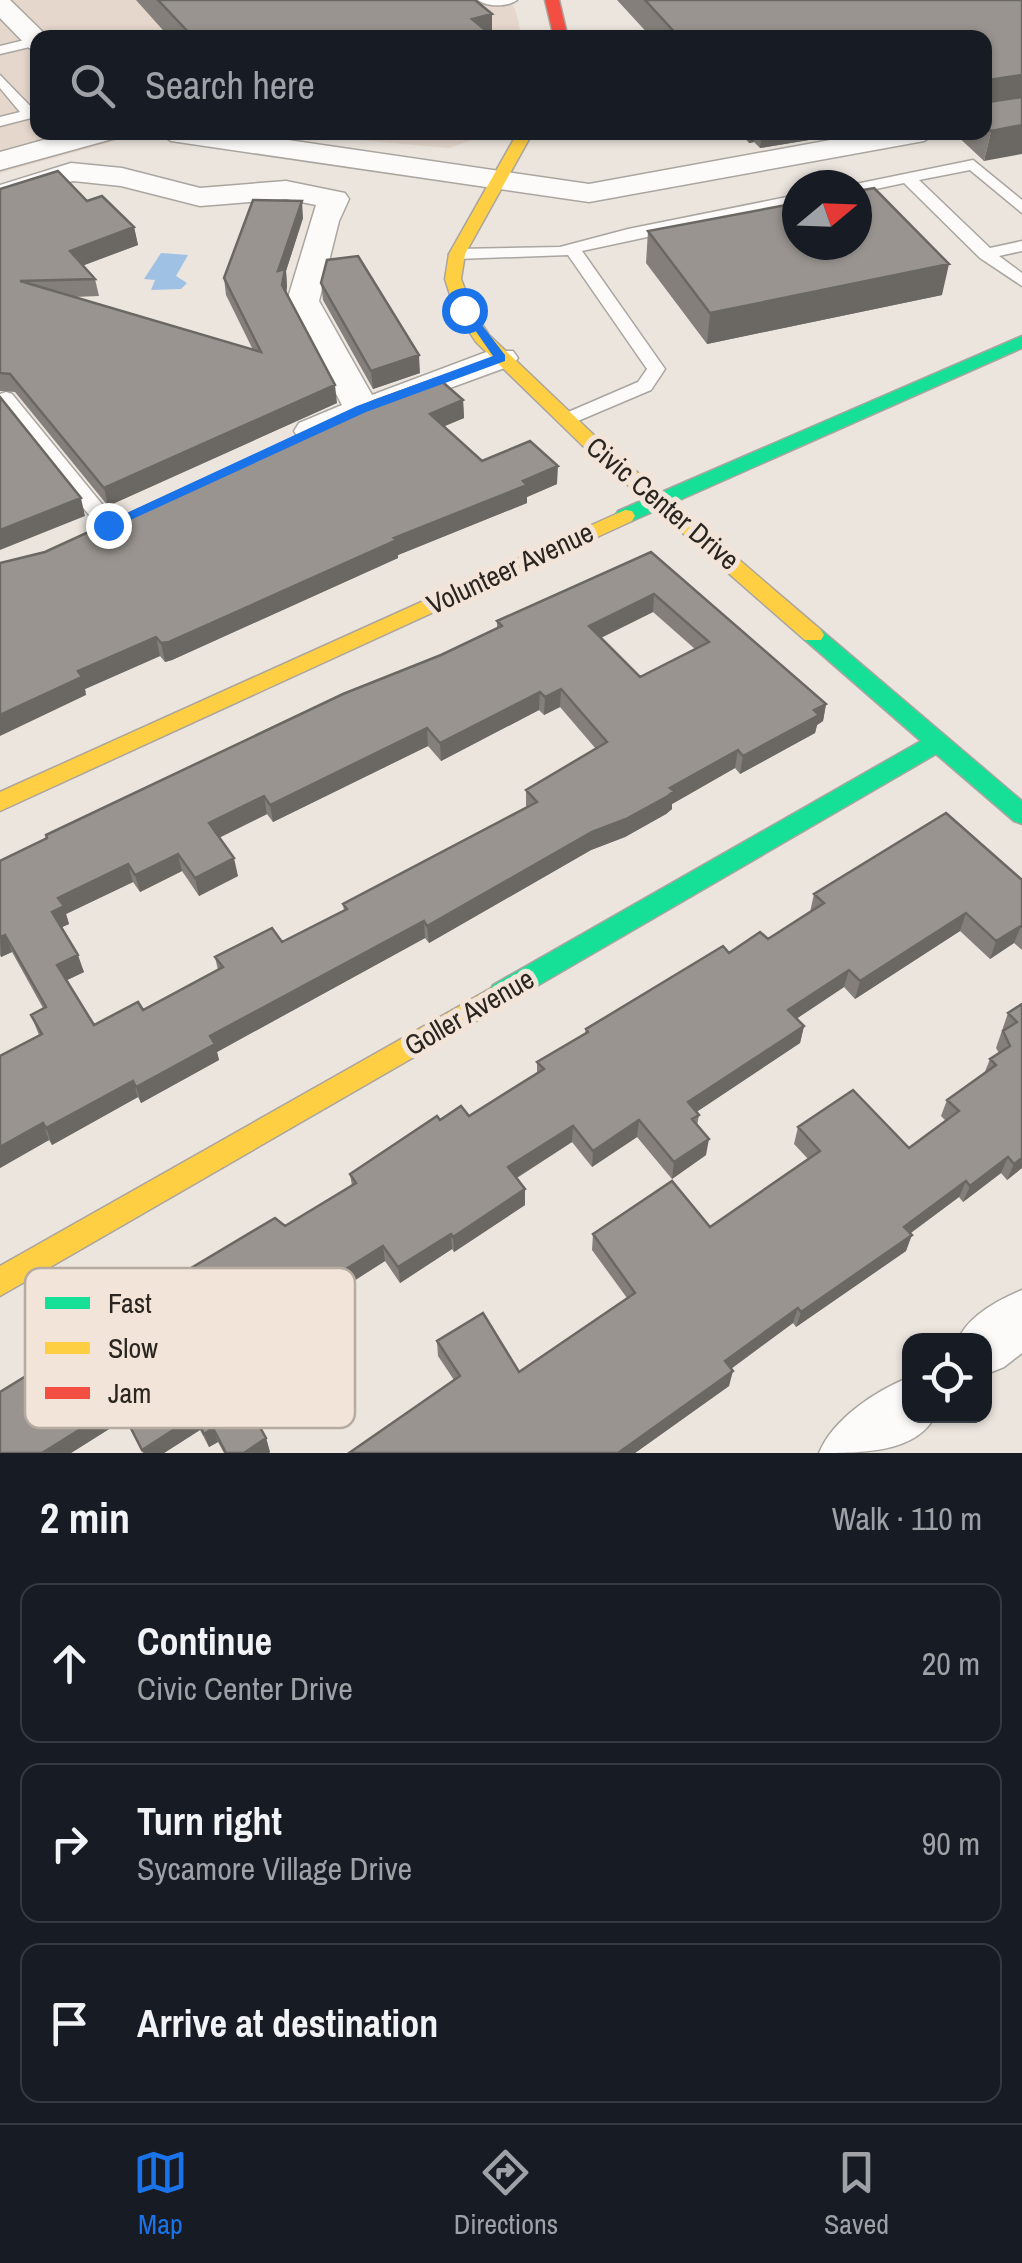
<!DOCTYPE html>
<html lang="en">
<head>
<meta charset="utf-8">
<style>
	:root { --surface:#171b24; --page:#242831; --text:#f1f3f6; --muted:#9ea1a6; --line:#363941; --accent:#1a73e8 }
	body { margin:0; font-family:"Archivo Narrow",sans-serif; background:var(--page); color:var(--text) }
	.controls { position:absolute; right:30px; bottom:30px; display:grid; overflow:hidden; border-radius:20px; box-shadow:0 2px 8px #0004 }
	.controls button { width:90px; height:90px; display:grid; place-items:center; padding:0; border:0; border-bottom:2px solid var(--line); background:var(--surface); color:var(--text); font:50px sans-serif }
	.compass { position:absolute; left:782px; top:170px; width:90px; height:90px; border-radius:50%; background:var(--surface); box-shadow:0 2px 8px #0004; rotate:71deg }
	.stop { position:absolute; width:30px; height:30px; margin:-22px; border:8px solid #1a73e8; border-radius:50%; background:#fff }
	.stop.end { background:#1a73e8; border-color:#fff; box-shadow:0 2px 10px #0008 }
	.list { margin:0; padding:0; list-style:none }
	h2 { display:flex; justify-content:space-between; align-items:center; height:130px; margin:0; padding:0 40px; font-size:42px }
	h2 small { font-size:32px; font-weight:400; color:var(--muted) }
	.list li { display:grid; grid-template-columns:65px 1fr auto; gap:30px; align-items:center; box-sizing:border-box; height:160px; margin:0 20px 20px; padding:0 20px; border:2px solid var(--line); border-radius:20px }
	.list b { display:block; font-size:38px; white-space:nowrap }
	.list p { margin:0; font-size:32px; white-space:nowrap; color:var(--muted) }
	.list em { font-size:32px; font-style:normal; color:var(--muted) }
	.icon { flex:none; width:55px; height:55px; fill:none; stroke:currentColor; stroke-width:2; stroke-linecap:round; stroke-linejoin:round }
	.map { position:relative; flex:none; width:1022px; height:1453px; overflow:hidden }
	.search { position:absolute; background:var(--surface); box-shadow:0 2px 8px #0004; left:30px; right:30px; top:30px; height:110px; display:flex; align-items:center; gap:25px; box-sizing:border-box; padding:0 35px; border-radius:20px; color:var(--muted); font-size:38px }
	.sheet { height:670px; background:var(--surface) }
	nav { display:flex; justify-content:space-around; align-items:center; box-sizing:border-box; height:140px; border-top:2px solid var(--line); background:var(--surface); font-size:28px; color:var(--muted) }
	nav a { display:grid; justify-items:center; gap:5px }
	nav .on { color:var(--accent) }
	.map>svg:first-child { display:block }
	.commercial { fill:#e5d7cc }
	.water { fill:#9fc1e4 }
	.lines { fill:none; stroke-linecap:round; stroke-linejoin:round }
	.lane-casing { stroke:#aaa59f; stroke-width:3 }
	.street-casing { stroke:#aaa59f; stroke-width:3 }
	.fast-casing { stroke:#aaa59f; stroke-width:3 }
	.slow-casing { stroke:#aaa59f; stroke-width:3 }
	.jam-casing { stroke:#aaa59f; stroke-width:3 }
	.lane { fill:#fcfbfa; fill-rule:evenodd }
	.street { fill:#fcfbfa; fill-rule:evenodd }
	.fast { fill:#16e098; fill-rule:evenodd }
	.slow { fill:#ffcf43; fill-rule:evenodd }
	.jam { fill:#f24e42; fill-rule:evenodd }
	.wall { fill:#847f7b; fill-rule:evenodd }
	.shaded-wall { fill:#6b6864 }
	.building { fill:#99948f; stroke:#6b6864; stroke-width:2.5; fill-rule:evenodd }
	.route { fill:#1a73e8 }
	.labels { text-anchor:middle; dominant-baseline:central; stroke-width:10; stroke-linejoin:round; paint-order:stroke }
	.street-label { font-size:28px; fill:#2a2520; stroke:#f2e4d8 }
	.key { fill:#f2e4d8; stroke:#b6aba1; stroke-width:2.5 }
	.key-label { font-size:28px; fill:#2a2520 }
</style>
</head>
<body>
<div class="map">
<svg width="1022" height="1453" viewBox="0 0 1022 1453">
	<rect width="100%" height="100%" fill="#ece5de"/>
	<!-- commercial -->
	<path class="commercial" d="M0 0H509L515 9 522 37 38 38V132L143 133 0 173Z
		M279 133H476L472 140 449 148Z"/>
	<!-- water -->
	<path class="water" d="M161 253 188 255 176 276 187 283 181 289 151 290 155 280 144 279Z"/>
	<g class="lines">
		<defs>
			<path id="lane" d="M478 0H517C508 7 487 7 478 0Z
				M37 37 38 45 0 54V46Z
				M0 75 35 111V117L0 126V117L20 112 0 88Z
				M973 160 1022 200V213L970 170 919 180 990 248 1022 241V251L999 256 1022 273V286L980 258 904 183 857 193V185H851Z
				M797 195V205L582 251 665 369 651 390 566 426 557 420 559 416 638 382 647 369 568 255 457 259 449 254 457 249 560 247 628 229Z
				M6 392 12 394 115 520 118 525 115 530H101L0 403V394Z"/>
			<path id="street" d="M0 0H10L47 36 38 38V50L29 48 0 18Z
				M72 132H120L116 138 0 170V152Z
				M157 132H233L589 184 874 132H938L924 141 589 202 171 141Z
				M71 163 122 168 200 188 286 181 345 193 349 199 339 221 319 301 372 395 489 351H513L518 358 513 365 398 407 379 409C367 428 321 444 299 439L294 431 299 423 342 405 287 301 316 205 286 199 200 206 121 186 73 181 0 204V185Z
				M1022 1290V1353L1004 1367 984 1375V1340H958C968 1316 998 1300 1022 1290Z
				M910 1377V1416H935C916 1453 861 1453 819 1453 833 1419 875 1391 910 1377Z"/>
			<path id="fast" d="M1022 336V348L632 521 625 522 615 516 618 511Z
				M813 628 821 630 1022 801V824L1014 821 936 754 511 1001 502 1004 493 1001 489 993 493 985 921 741 805 640 802 635Z"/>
			<path id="slow" d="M518 132H533L465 254 461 279 473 310 489 335 596 437 821 630 824 635 821 640H805L582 445 476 342 455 310 445 279 449 254Z
				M625 510 632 511 635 516 632 521 0 811V792Z
				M502 982 511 985 515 993 511 1001 0 1296V1266Z"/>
			<path id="jam" d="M545 0H559L568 38H554Z"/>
		</defs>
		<!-- lane casing -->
		<use href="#lane" class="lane-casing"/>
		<!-- street casing -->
		<use href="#street" class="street-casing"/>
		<!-- fast casing -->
		<use href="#fast" class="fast-casing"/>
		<!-- slow casing -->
		<use href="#slow" class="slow-casing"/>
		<!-- jam casing -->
		<use href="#jam" class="jam-casing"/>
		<!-- lane -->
		<use href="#lane" class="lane"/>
		<!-- street -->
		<use href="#street" class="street"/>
		<!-- fast -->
		<use href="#fast" class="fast"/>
		<!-- slow -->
		<use href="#slow" class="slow"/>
		<!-- jam -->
		<use href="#jam" class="jam"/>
	</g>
	<!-- wall -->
	<path class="wall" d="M136 0H475L492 14V35L495 38H170Z
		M617 0H1022L984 161 953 132H984V38H652Z
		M739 132H857L760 148 754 142 749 143Z
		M0 189 87 201 134 227 138 245 83 265 95 279 99 296 74 297 253 350 226 295 224 278 303 218 286 271 287 287 286 293 337 403 108 506 15 392 0 391Z
		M648 231 942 295 707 344 646 263Z
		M321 283 420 373 373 389 323 300Z
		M463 400 464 418 444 426 482 461 557 484 527 497V503L398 555V558L172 660 165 662 160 656 85 689 86 695 45 552Z
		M651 552 826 704 823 721 817 725 815 733 740 774 735 768 672 804V809L666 814 625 837 591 850 429 943 425 938 217 1052 219 1060 141 1103 138 1097 52 1145 49 1140 0 1168 39 1035 31 1015 43 1008 12 952 1 957 0 955V861L497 628V621ZM653 612 695 649 640 677 601 638ZM560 707 596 749 526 790V807L343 904 344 911 282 942 215 957 218 970 143 1010 94 1025 67 980 84 972 62 927 69 924 66 914 133 882 140 892 182 871 199 896 238 876 219 838 267 814 273 822 428 746 441 761 539 710 544 715Z
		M1022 880V950L1014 943 990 959 960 931 855 999 844 987 796 1019 804 1026 800 1043 696 1112 699 1115 697 1126 706 1155 672 1179 637 1137 592 1167 572 1142 517 1178 525 1189V1205L454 1252 452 1249 400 1283 385 1261 329 1297 348 1332 350 1347 308 1374 293 1350 237 1386 266 1438 270 1452 269 1453H224L218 1442 209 1447 200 1430 164 1453H143L125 1419 71 1453 126 1314 124 1308 285 1226 352 1186 350 1174 440 1120 469 1116 537 1073V1062L585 1033 586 1029 729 953 768 939 810 912 814 894Z
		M1022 1004V1168L1007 1180 1001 1173 963 1202 959 1197 911 1233 906 1251 796 1327 793 1323 731 1369 729 1386 635 1453H349L454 1380 438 1356 437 1341 519 1372 627 1298 592 1250 593 1234 710 1227 808 1159 794 1144 798 1127 909 1148 946 1121 941 1116 947 1100 984 1074 990 1059 999 1053 996 1048 1008 1013Z"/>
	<!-- shaded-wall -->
	<path class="shaded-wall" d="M492 14V38L472 19Z
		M1022 75V104L984 109 988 80Z
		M1022 125V154L984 161 991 131Z
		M750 132H755L754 142 749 143Z
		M762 132H857L760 148Z
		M302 201 303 218 286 271 287 287 284 303 278 271Z
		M134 227 138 245 74 269 70 251Z
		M949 264 942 295 707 344 710 313Z
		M419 355 420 373 373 389 371 371Z
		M335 385 337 403 108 506 104 488Z
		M463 400 464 418 431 432 430 414Z
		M558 466 557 484 527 497V503L398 555V558L172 660 165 662 161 643 394 538Z
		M81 498 85 516 0 550V530Z
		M654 594 653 612 588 644 589 626Z
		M156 637 160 656 85 689 86 695 0 736V715L78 671Z
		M561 689 560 707 544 715 545 697Z
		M540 692 539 710 441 761 440 743Z
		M826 704 823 721 817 725 815 733 740 774 743 756Z
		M427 728 428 746 273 822 270 805Z
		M738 750 735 768 672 804V809L666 814 625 837 591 850 429 943 427 926Z
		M264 796 267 814 212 841 209 823Z
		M178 854 182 871 140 892 135 875Z
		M234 858 238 876 199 896 195 878Z
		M128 864 133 882 66 914 69 924 58 929 52 912 58 898Z
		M966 913 960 931 855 999 860 981Z
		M424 921 425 938 217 1052 219 1060 141 1103 136 1087 210 1036Z
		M1021 926 1014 943 990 959 996 941Z
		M5 935 12 952 1 957 0 937Z
		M78 955 84 972 63 982 57 965Z
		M849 970 844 987 784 1027 788 1010Z
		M804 1026 800 1043 686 1119 688 1102Z
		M133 1081 138 1097 52 1145 46 1128Z
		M639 1120 637 1137 592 1167 593 1151Z
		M43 1123 49 1140 0 1168V1147Z
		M573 1126 572 1142 508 1183V1167Z
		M709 1139 706 1155 672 1179 674 1162Z
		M1008 1157 1001 1173 963 1202 970 1186Z
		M1022 1158V1168L1007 1180 1014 1164Z
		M966 1181 959 1197 898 1242 904 1227Z
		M525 1189V1205L454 1252 453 1237Z
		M451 1234 452 1249 400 1283 398 1267Z
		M912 1235 906 1251 796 1327 801 1312Z
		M383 1246 385 1261 325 1299 322 1284Z
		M798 1308 793 1323 721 1376 725 1361Z
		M348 1332 350 1347 308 1374 305 1360Z
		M290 1335 293 1350 234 1388 230 1374Z
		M733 1371 729 1386 635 1453H618Z
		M119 1405 125 1419 71 1453H42Z
		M195 1416 200 1430 164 1453H144L142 1450Z
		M213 1428 218 1442 209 1447 204 1434Z
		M266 1438 270 1452 269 1453H244Z"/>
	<!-- building -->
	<path class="building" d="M158 0H475L492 14 472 19 495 38H211L207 34 193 37Z
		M645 0H1022V75L988 80V102L1022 97V125L991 131 984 125V38H680Z
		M58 171 87 201 102 196 134 227 70 251 95 279 20 281 261 352 224 278 253 200 302 201 278 271 285 269 282 285 335 385 104 488 10 374 0 373V189Z
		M874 188 949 264 710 313 648 231 797 203V245H857V191Z
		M358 256 419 355 371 371 321 283 327 260Z
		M438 378 463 400 430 414 482 461 530 441 558 466 523 481 527 485 394 538 397 540 169 642 161 643 156 637 78 671 82 677 0 715V563L45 552 374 401Z
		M0 397 81 498 0 530Z
		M651 552 826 704 814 710 819 715 743 756 738 750 670 788 674 791 668 796 626 819 592 832 427 926 424 921 210 1036 215 1044 136 1087 133 1081 46 1128 43 1123 0 1147V1056L42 1034 31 1015 46 1007 5 935 0 937V861L47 838 46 835 343 694 441 655 502 626 497 621ZM654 594 709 642 640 677 589 626ZM561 689 607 742 526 790 537 802 343 904 347 909 282 942 272 928 215 957 223 967 143 1010 138 1002 94 1025 57 965 78 955 52 912 64 906 58 898 128 864 135 875 178 854 195 878 234 858 209 823 264 796 270 805 427 728 440 743 540 692 545 697Z
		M946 813 1022 880V927L1021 926 996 941 966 913 860 981 849 970 788 1010 804 1026 688 1102 699 1115 692 1119 709 1139 674 1162 639 1120 593 1151 573 1126 508 1167 525 1189 453 1237 451 1234 398 1267 383 1246 322 1284 348 1332 305 1360 290 1335 230 1374 266 1438 244 1453H226L213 1428 204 1434 195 1416 142 1450 119 1405 42 1453H0V1392L127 1314 124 1308 275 1218 285 1226 356 1183 350 1174 437 1116 440 1120 461 1106 469 1116 544 1069 537 1062 588 1032 586 1029 723 946 729 953 760 932 768 939 824 903 814 894Z
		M1022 1004V1158L1014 1164 1008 1157 970 1186 966 1181 904 1227 912 1235 801 1312 798 1308 725 1361 733 1371 618 1453H349L460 1376 437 1341 483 1313 519 1372 635 1293 593 1234 672 1181 710 1227 820 1151 798 1127 853 1090 909 1148 959 1111 947 1100 996 1065 990 1059 1010 1046 1003 1031 1017 1022 1008 1013Z"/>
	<!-- route -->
	<path class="route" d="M459 307H468L505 355V361L366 412 113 528 101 525 357 406 493 356Z"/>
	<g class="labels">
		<!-- street labels -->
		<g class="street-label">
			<text transform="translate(663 503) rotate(40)">Civic Center Drive</text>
			<text transform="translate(510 568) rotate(-25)">Volunteer Avenue</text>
			<text transform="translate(469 1012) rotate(-30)">Goller Avenue</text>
		</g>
	</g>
	<!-- legend -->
	<rect x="25" y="1268" width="330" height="160" rx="15" class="key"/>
	<rect x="45" y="1297" width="45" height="12" fill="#16e098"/>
	<rect x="45" y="1342" width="45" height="12" fill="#ffcf43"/>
	<rect x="45" y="1387" width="45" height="12" fill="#f24e42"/>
	<g class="key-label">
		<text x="108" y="1313">Fast</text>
		<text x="108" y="1358">Slow</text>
		<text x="108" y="1403">Jam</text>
	</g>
</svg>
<div class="controls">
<button><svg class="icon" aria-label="locate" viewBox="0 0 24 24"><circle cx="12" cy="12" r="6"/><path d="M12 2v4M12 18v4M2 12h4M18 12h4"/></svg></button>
</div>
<svg class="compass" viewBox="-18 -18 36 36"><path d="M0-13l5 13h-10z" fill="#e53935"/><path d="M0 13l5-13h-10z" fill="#9ea1a6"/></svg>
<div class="stop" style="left:464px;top:310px"></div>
<div class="stop end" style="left:108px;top:525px"></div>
<div class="search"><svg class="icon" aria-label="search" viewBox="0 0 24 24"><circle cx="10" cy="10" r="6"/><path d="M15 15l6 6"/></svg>Search here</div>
</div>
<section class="sheet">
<h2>2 min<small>Walk · 110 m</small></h2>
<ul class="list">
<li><svg class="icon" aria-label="ahead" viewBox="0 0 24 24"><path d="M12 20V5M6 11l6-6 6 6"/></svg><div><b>Continue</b><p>Civic Center Drive</p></div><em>20 m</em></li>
<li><svg class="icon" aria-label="right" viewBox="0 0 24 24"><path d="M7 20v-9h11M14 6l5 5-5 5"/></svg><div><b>Turn right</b><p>Sycamore Village Drive</p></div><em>90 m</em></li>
<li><svg class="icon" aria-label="arrive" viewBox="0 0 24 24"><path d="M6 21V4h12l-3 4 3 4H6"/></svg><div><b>Arrive at destination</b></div></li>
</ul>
</section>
<nav>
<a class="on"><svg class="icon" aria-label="map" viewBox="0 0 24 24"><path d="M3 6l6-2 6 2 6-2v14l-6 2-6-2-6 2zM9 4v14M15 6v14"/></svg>Map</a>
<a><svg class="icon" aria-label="directions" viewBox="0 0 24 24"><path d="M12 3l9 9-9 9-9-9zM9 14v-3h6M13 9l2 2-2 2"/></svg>Directions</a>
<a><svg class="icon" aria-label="saved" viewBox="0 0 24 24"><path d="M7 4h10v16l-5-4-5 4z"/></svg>Saved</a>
</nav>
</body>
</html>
